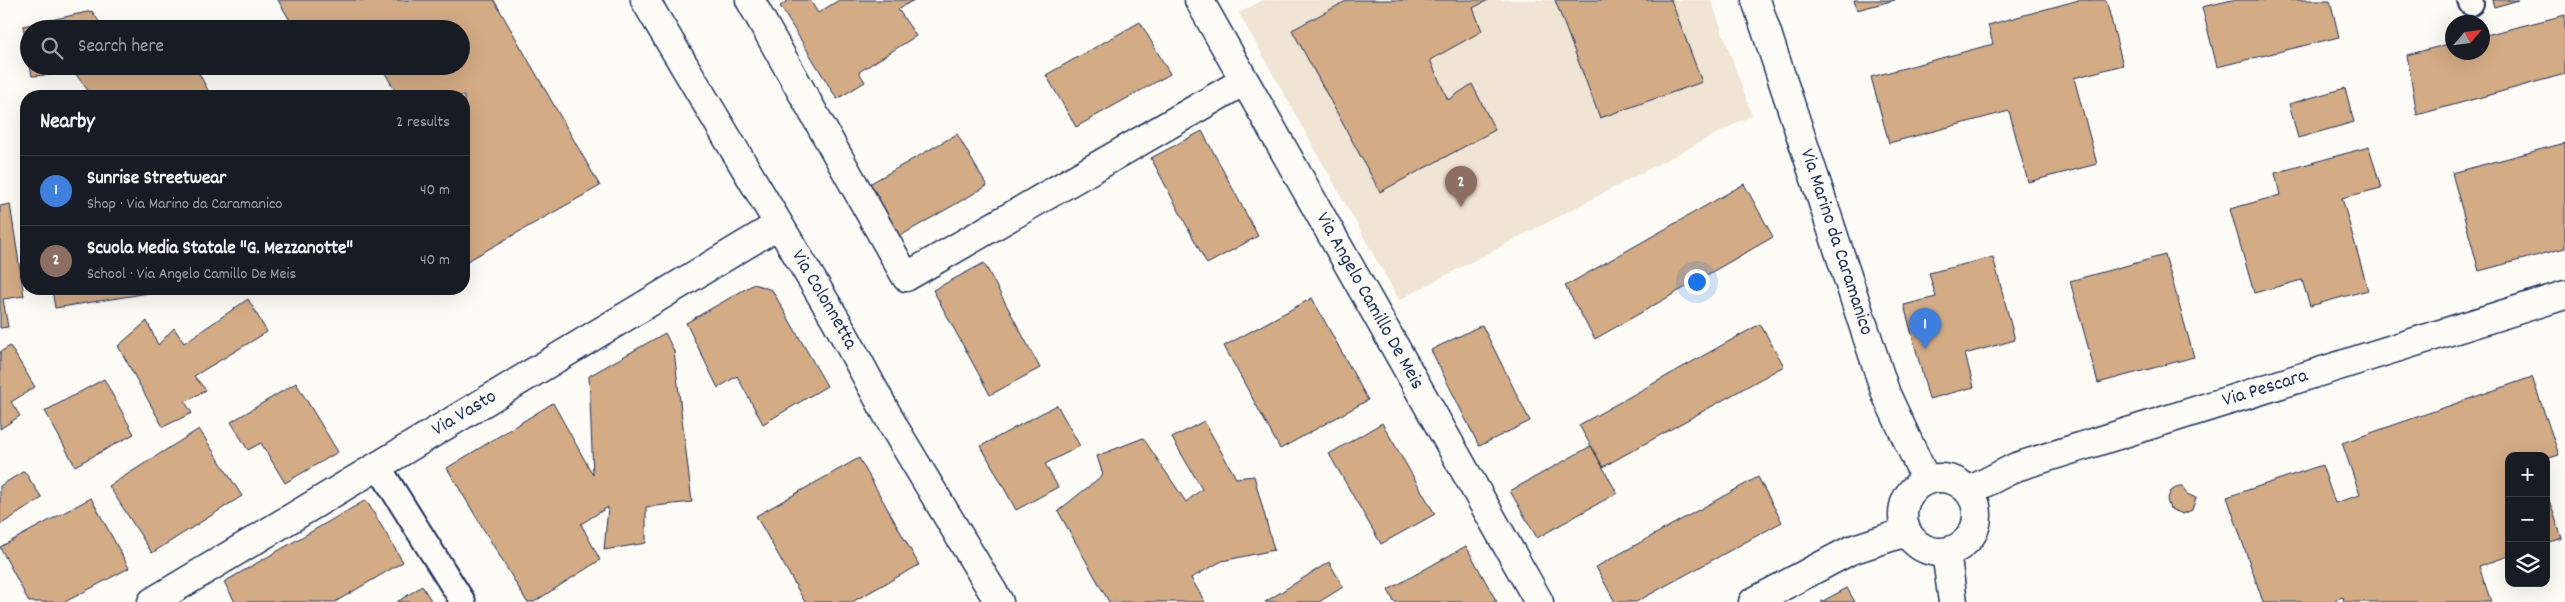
<!DOCTYPE html>
<html lang="en">
<head>
<meta charset="utf-8">
<style>
	:root { --surface:#171b24; --page:#242831; --text:#f1f3f6; --muted:#9ea1a6; --line:#363941; --accent:#b45309 }
	body { margin:0; font-family:Dekko,sans-serif; background:var(--page); color:var(--text) }
	.controls { position:absolute; right:15px; bottom:15px; display:grid; overflow:hidden; border-radius:10px; box-shadow:0 5px 20px #0002 }
	.controls button { width:45px; height:45px; display:grid; place-items:center; padding:0; border:0; border-bottom:1px solid var(--line); background:var(--surface); color:var(--text); font:25px sans-serif }
	.compass { position:absolute; left:2445px; top:15px; width:45px; height:45px; border-radius:50%; background:var(--surface); box-shadow:0 5px 20px #0002; rotate:62deg }
	.you { position:absolute; left:1696px; top:281px; width:18px; height:18px; margin:-12px; border:4px solid #fff; border-radius:50%; background:#1a73e8; box-shadow:0 0 0 8px #1a73e833 }
	.badge { display:grid; place-items:center; width:32px; height:32px; border-radius:50%; background:var(--accent); color:#fff; font-size:16px; font-weight:700 }
	.pin { position:absolute; translate:-50% -41px; filter:drop-shadow(0 1px 2px #0008) }
	.pin::after { content:''; position:absolute; top:26px; width:18px; height:15px; background:inherit; clip-path:polygon(0 0,100% 0,50% 100%) }
	.list { margin:0; padding:0; list-style:none }
	h2 { display:flex; justify-content:space-between; align-items:center; height:65px; margin:0; padding:0 20px; font-size:21px }
	h2 small { font-size:16px; font-weight:400; color:var(--muted) }
	.list li { display:grid; grid-template-columns:32px 1fr auto; gap:15px; align-items:center; box-sizing:border-box; height:70px; padding:0 20px; border-top:1px solid var(--line) }
	.list b { display:block; font-size:19px; white-space:nowrap }
	.list p { margin:0; font-size:16px; white-space:nowrap; color:var(--muted) }
	.list em { font-size:16px; font-style:normal; color:var(--muted) }
	.icon { flex:none; width:28px; height:28px; fill:none; stroke:currentColor; stroke-width:2; stroke-linecap:round; stroke-linejoin:round }
	.map { position:relative; flex:none; width:2565px; height:602px; overflow:hidden }
	.search { position:absolute; background:var(--surface); box-shadow:0 5px 20px #0002; left:20px; top:20px; width:450px; height:55px; display:flex; align-items:center; gap:12px; box-sizing:border-box; padding:0 18px; border-radius:28px; color:var(--muted); font-size:19px }
	.panel { position:absolute; background:var(--surface); box-shadow:0 5px 20px #0002; left:20px; top:90px; width:450px; height:205px; border-radius:20px }
	.map>svg:first-child { display:block }
	.built { fill:#f0e4d4 }
	.building { fill:#d3ab84; stroke:#1b2f5e }
	.lines { fill:none; stroke-linecap:round; stroke-linejoin:round }
	.lane-casing { stroke:#1b2f5e; stroke-width:28 }
	.street-casing { stroke:#1b2f5e; stroke-width:31 }
	.secondary-casing { stroke:#1b2f5e; stroke-width:31 }
	.lane { stroke:#fdfcf7; stroke-width:24 }
	.street { stroke:#fdfcf7; stroke-width:28 }
	.secondary { stroke:#fdfcf7; stroke-width:28 }
	.labels { text-anchor:middle; dominant-baseline:central; stroke-width:4; stroke-linejoin:round; paint-order:stroke }
	.street-label { font-size:20px; fill:#1b2f5e; stroke:#fdfcf7 }
</style>
</head>
<body>
<div class="map">
<svg width="2565" height="602" viewBox="0 0 2565 602">
	<rect width="100%" height="100%" fill="#fdfcf7"/>
	<filter id="ink" filterUnits="userSpaceOnUse"><feTurbulence type="fractalNoise" baseFrequency=".02" numOctaves="2"/><feDisplacementMap in="SourceGraphic" scale="10" xChannelSelector="R" yChannelSelector="G"/><feConvolveMatrix kernelMatrix="1 2 1 2 8 2 1 2 1" color-interpolation-filters="sRGB"/></filter>
	<g filter="url(#ink)">
		<!-- built -->
		<path class="built" d="M1263 0H1711L1752 115 1399 300 1239 13Z"/>
		<!-- building -->
		<path class="building" d="M278 0H494L600 186 464 263V96H398L381 66H461V29H295Z
			M789 0H810L818 13 839 0H914L898 9 916 36 859 72 865 82 837 99 780 6Z
			M1348 0H1488L1473 8 1482 31 1430 60 1448 100 1472 84 1495 130 1380 192 1292 30Z
			M1555 0H1671L1702 82 1600 118Z
			M1854 0H1895L1857 10Z
			M2079 0H2106L2123 65 2074 78 2097 164 2028 182 2009 111 1889 143 1871 77 1993 44 1988 25Z
			M2232 0H2330L2339 37 2217 67 2202 7Z
			M2492 0H2519L2494 7Z
			M92 11 104 29H29V60L23 26Z
			M2565 15V74L2417 115 2407 55 2452 43V52H2482V36Z
			M1140 22 1170 74 1076 127 1046 75Z
			M30 66H129L133 72 144 66H195L211 96H92L75 73 32 76Z
			M316 66H334L320 74Z
			M2345 88 2354 122 2298 138 2289 104Z
			M1202 131 1258 236 1207 264 1151 158Z
			M957 134 987 186 893 240 864 187Z
			M2565 143V248L2479 271 2452 173Z
			M2369 147 2381 188 2342 198 2368 290 2310 306 2302 280 2254 293 2230 209 2280 195 2275 173Z
			M1744 184 1773 237 1595 339 1565 286Z
			M10 204 24 296 3 299 8 327 0 328V206Z
			M2165 255 2194 357 2098 383 2070 281Z
			M1993 257 2015 340 1965 354 1974 387 1929 399 1904 305 1936 297 1929 273Z
			M984 263 1040 368 990 395 933 290Z
			M754 284 772 290 827 386 763 424 737 376 718 388 686 323Z
			M52 289H174L55 308Z
			M1312 298 1368 400 1280 449 1224 346Z
			M248 299 267 332 194 376 206 390 185 402 192 413 163 427 118 346 147 321 158 345 174 328 184 343Z
			M1760 324 1784 366 1603 467 1579 425Z
			M1482 325 1530 421 1479 446 1431 350Z
			M665 333 674 351 692 502 646 507V543L604 550 608 507 581 524 600 560 534 602H527L447 468 553 403 593 475 589 376Z
			M10 346 35 387 11 402 20 416 0 429V352Z
			M2532 377 2559 455 2546 459V456H2509V556L2479 566 2491 602H2344L2343 597 2329 602H2263L2227 497 2322 465 2335 503 2360 495 2342 443Z
			M104 379 134 434 75 466 45 411Z
			M296 383 338 452 285 483 261 443 248 450 231 422Z
			M1057 405 1080 446 1045 464 1058 487 1016 510 981 446Z
			M1204 421 1236 478 1254 476 1274 550 1222 561 1191 578 1205 602H1109L1058 511 1103 475 1097 456 1143 438 1186 502 1202 489 1172 438Z
			M1382 423 1435 514 1381 544 1329 454Z
			M199 429 242 496 152 553 109 486Z
			M1591 446 1617 493 1537 538 1510 491Z
			M859 458 919 565 852 602H805L756 516Z
			M24 471 42 498 0 525V486Z
			M1758 477 1782 522 1636 602H1615L1596 567Z
			M2179 486H2183L2187 494 2196 498 2192 510 2183 514 2170 509 2167 500 2171 491Z
			M2546 491 2562 538 2546 543Z
			M91 498 129 568 65 602H29L0 547Z
			M366 500 403 562 335 602H235L224 582Z
			M1466 546 1497 602H1394L1388 590Z
			M1329 562 1343 587 1319 602H1265Z
			M422 586 432 602H397Z
			M1847 588 1855 602H1821Z"/>
		<g class="lines">
			<defs>
				<path id="lane" d="M2470 0 2471 3
					M378 466 463 602"/>
				<g id="street">
					<path d="M750 0 906 277 1244 81"/>
					<path id="s1" d="M1199 0 1539 602"/>
					<path id="s2" d="M1756 0 1886 394 1926 480"/>
					<path d="M1946 552 1953 602"/>
					<path id="s3" d="M152 602 778 225"/>
				</g>
				<g id="secondary">
					<path id="s4" d="M645 0 836 320 895 429 999 602"/>
					<circle cx="1940" cy="515" r="37"/>
					<path id="s5" d="M1969 491 2016 467 2565 295"/>
					<path d="M1753 602 1851 550 1906 532"/>
				</g>
			</defs>
			<!-- lane casing -->
			<use href="#lane" class="lane-casing"/>
			<!-- street casing -->
			<use href="#street" class="street-casing"/>
			<!-- secondary casing -->
			<use href="#secondary" class="secondary-casing"/>
			<!-- lane -->
			<use href="#lane" class="lane"/>
			<!-- street -->
			<use href="#street" class="street"/>
			<!-- secondary -->
			<use href="#secondary" class="secondary"/>
		</g>
	</g>
	<g class="labels">
		<!-- street labels -->
		<g class="street-label">
			<text stroke="none"><textPath href="#s2" startOffset="255">Via Marino da Caramanico</textPath></text>
			<text stroke="none"><textPath href="#s4" startOffset="349">Via Colonnetta</textPath></text>
			<text stroke="none"><textPath href="#s1" startOffset="346">Via Angelo Camillo De Meis</textPath></text>
			<text stroke="none"><textPath href="#s5" startOffset="314">Via Pescara</textPath></text>
			<text stroke="none"><textPath href="#s3" startOffset="365">Via Vasto</textPath></text>
		</g>
	</g>
</svg>
<div class="controls">
<button>+</button>
<button>−</button>
<button><svg class="icon" aria-label="layers" viewBox="0 0 24 24"><path d="M12 4l9 5-9 5-9-5zM3 14l9 5 9-5"/></svg></button>
</div>
<svg class="compass" viewBox="-18 -18 36 36"><path d="M0-13l5 13h-10z" fill="#e53935"/><path d="M0 13l5-13h-10z" fill="#9ea1a6"/></svg>
<div class="you"></div>
<div class="pin badge" style="left:1925px;top:349px;background:#3f7fe0">1</div>
<div class="pin badge" style="left:1461px;top:207px;background:#8d6e63">2</div>
<div class="search"><svg class="icon" aria-label="search" viewBox="0 0 24 24"><circle cx="10" cy="10" r="6"/><path d="M15 15l6 6"/></svg>Search here</div>
<section class="panel">
<h2>Nearby<small>2 results</small></h2>
<ul class="list">
<li><span class="badge" style="background:#3f7fe0">1</span><div><b>Sunrise Streetwear</b><p>Shop · Via Marino da Caramanico</p></div><em>40 m</em></li>
<li><span class="badge" style="background:#8d6e63">2</span><div><b>Scuola Media Statale &quot;G. Mezzanotte&quot;</b><p>School · Via Angelo Camillo De Meis</p></div><em>40 m</em></li>
</ul>
</section>
</div>
</body>
</html>
